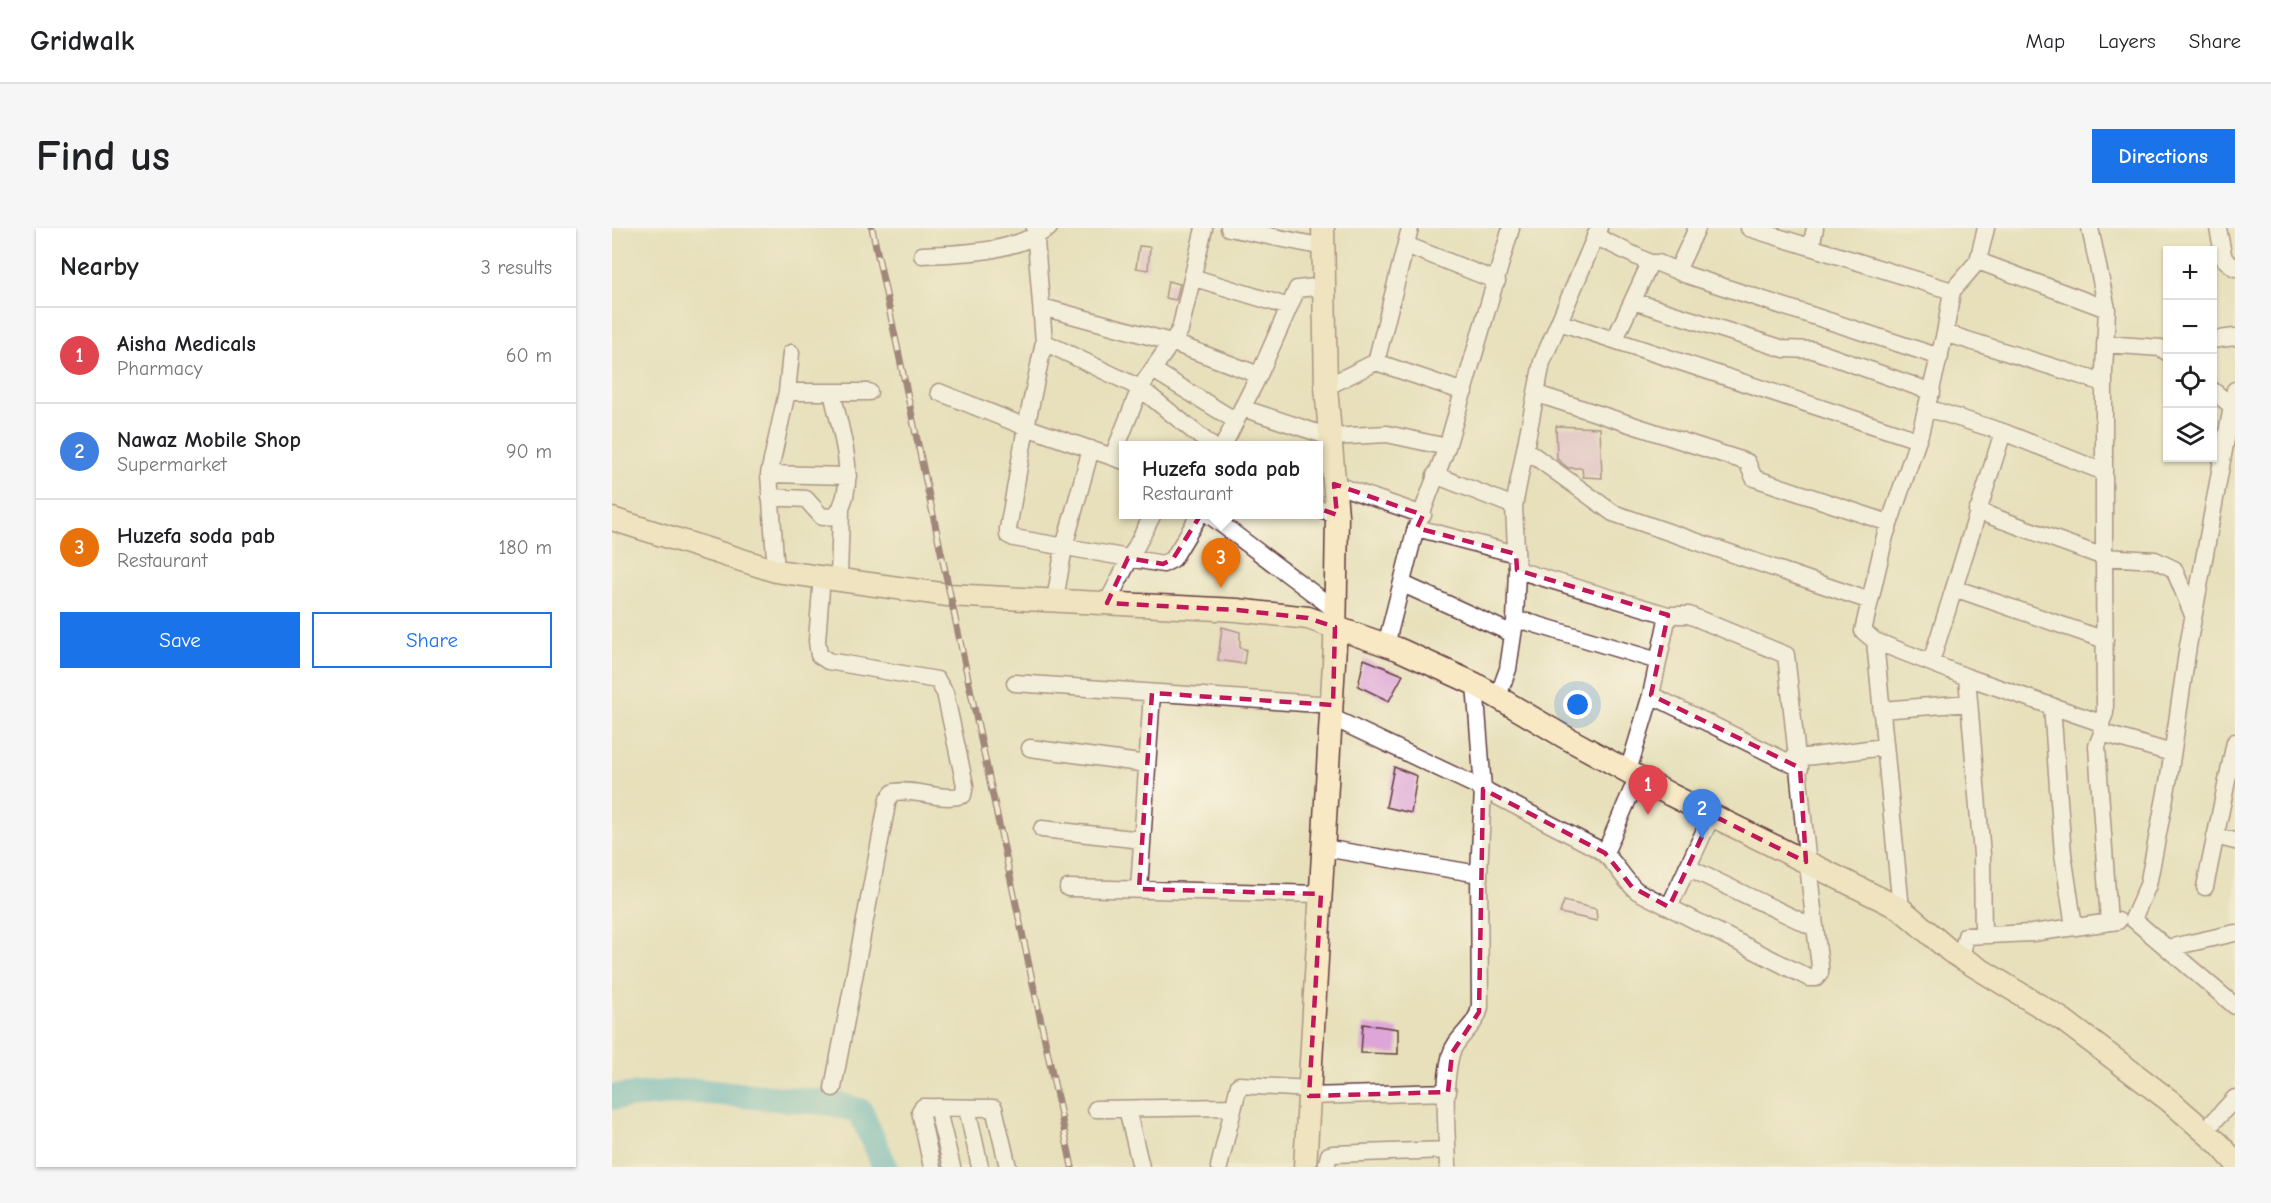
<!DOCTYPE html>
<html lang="en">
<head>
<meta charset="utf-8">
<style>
	:root { --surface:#fff; --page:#f6f6f6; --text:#202124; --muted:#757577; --line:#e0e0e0; --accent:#1a73e8 }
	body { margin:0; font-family:"Comic Neue",sans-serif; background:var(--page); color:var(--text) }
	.controls { position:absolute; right:18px; top:18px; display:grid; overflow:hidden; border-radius:0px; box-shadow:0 2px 4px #0004 }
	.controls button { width:54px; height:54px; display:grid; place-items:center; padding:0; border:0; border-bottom:2px solid var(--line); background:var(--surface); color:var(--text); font:30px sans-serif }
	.you { position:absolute; left:966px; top:477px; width:21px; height:21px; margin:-15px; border:4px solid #fff; border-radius:50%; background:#1a73e8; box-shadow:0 0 0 9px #1a73e833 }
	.badge { display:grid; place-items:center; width:39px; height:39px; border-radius:50%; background:var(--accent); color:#fff; font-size:20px; font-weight:700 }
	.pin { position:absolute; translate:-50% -50px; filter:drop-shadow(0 2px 3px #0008) }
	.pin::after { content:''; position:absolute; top:32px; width:21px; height:18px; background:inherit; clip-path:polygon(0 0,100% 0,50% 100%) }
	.popup { position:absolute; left:507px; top:213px; width:204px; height:78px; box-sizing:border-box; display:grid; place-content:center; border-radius:0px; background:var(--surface); filter:drop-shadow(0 2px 4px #0005); font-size:20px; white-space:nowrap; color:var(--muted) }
	.popup b { font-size:22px; color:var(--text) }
	.popup::after { content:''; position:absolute; left:50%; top:100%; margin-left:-12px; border:12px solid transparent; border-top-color:var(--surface) }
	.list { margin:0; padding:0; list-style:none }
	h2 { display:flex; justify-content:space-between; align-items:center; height:78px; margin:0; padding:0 24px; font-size:26px }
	h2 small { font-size:20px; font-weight:400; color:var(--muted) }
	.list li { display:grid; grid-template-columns:39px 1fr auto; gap:18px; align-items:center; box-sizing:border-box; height:96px; padding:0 24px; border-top:2px solid var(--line) }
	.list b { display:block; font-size:22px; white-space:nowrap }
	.list p { margin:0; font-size:20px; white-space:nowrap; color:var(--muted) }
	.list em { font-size:20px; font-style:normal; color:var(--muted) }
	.actions { display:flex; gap:12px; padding:18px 24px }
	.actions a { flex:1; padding:14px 0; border:2px solid var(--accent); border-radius:0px; text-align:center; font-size:21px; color:var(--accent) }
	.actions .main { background:var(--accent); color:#fff }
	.icon { flex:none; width:33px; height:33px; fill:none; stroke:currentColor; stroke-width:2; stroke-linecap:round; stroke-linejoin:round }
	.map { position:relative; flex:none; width:1623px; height:939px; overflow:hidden; border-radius:0px }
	header { display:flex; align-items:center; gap:36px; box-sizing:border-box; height:84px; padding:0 30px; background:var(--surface); border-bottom:2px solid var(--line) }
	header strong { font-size:28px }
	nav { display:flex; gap:33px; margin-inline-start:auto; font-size:21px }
	.intro { display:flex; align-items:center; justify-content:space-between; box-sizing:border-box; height:144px; padding:0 36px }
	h1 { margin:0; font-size:42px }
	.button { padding:15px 27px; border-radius:0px; background:var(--accent); color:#fff; font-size:21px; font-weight:700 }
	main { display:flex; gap:36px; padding:0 36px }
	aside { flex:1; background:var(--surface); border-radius:0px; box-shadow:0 2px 4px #0004 }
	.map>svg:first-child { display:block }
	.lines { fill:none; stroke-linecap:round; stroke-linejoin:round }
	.river { stroke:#45afc4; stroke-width:26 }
	.building { fill:#dda5d8 }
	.street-casing { stroke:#623c41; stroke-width:19 }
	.secondary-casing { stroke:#623c41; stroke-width:25 }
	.street { stroke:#fff; stroke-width:16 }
	.secondary { stroke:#f8e8c3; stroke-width:22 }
	.rail-casing { stroke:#4a1f2b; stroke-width:7 }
	.rail { stroke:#fcf5e5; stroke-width:4.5; stroke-dasharray:14; stroke-linecap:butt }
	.marked { fill:none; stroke:#c2185b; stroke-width:4.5; stroke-dasharray:12 8; stroke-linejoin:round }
</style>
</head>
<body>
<header>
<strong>Gridwalk</strong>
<nav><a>Map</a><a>Layers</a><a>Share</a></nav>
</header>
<div class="intro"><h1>Find us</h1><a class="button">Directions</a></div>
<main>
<aside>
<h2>Nearby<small>3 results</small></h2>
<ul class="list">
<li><span class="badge" style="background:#e0444e">1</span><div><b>Aisha Medicals</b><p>Pharmacy</p></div><em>60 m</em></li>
<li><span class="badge" style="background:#3f7fe0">2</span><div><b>Nawaz Mobile Shop</b><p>Supermarket</p></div><em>90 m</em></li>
<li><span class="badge" style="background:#e8710a">3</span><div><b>Huzefa soda pab</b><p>Restaurant</p></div><em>180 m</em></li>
</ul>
<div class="actions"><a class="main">Save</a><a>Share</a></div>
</aside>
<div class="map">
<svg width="1623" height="939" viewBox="0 0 1623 939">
	<rect width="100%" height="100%" fill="#fcf5e5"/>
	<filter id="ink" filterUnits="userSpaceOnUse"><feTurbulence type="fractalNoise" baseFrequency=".0167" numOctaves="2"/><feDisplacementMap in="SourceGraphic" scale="12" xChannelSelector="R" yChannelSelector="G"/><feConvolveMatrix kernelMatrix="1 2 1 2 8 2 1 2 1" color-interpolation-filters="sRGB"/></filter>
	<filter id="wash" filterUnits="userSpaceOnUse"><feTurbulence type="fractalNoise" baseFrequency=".008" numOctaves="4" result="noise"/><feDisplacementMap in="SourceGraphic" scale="24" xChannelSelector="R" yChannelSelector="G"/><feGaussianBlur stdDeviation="1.35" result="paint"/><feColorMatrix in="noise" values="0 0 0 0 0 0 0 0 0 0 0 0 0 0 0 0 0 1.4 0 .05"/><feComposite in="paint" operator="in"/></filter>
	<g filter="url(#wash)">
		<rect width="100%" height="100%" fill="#e7e0bb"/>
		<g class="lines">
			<!-- river -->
			<path class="river" d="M0 869 83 863 220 875 248 883 273 939"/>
		</g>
		<g id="blocks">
			<!-- building -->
			<path class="building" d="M527 18 538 19 536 42 524 40Z
				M556 53 568 56 564 72 553 70Z
				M944 198 988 200 990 250 971 249 970 240H956L945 231Z
				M610 399 628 404V420L634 421 632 436 606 432Z
				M752 431 791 447 777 473 746 458Z
				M782 539 805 548 799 585 774 579Z
				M952 673 984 681 985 693 948 685Z
				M751 796 786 801V826L749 825Z"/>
		</g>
	</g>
	<g filter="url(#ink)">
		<use href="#blocks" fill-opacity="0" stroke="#623c41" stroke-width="1.5"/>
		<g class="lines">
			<defs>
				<path id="street" d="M423 0 432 114 414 199 512 233
					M617 0 712 19
					M1137 0 1340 63 1333 105
					M1606 0 1612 31 1623 40
					M983 8 1038 35
					M794 17 885 53
					M1199 19 1203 0
					M310 27C353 25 399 25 437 0
					M1366 33 1495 81
					M1065 43 1085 0
					M583 50 677 79
					M1340 63 1366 33 1374 0
					M1021 73 1172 121 1201 122 1320 164
					M430 79 559 114 647 147
					M947 94 1306 212
					M1003 111 1038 35H1046L1075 47 1328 129
					M1600 112 1623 109
					M432 114 528 160 600 218
					M1493 116 1549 120 1556 125
					M764 134 798 0
					M541 142 624 193
					M714 159 764 134 852 164
					M1600 162 1620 178
					M1623 162 1576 418 1557 549 1536 657 1521 691 1623 778
					M175 164H257
					M327 164 414 199 396 301V307L402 310 551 336 561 331 588 286
					M925 166 1135 234 1142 250 1277 295
					M630 180 718 209 775 206 835 219
					M1315 180 1391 204
					M611 218 647 147 685 61 712 58
					M914 222 1001 285 1258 373
					M501 228 528 160 568 102 592 0
					M157 246 236 248
					M823 247 902 278
					M722 256 811 287
					M158 269 194 271 210 289 224 288C248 254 228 202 220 164
					M706 280 725 287
					M1365 283 1492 329V143L1495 81 1478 0
					M596 286 722 381
					M805 300 904 326
					M905 342 902 278 930 134 987 0
					M164 343 157 246 175 164 179 125
					M210 348 205 413 207 427 216 433 325 452 333 465 353 557 351 567C329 574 305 560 282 564L276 571 221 860
					M227 351 229 282
					M791 356 901 406
					M1342 360 1493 412
					M443 372 452 319 479 221
					M495 375 541 286
					M903 393 905 342 1056 387
					M1263 413 1251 403 1273 308 1308 206 1333 105 1492 155
					M774 417 803 303 835 219 899 0
					M1319 434 1391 204 1492 244
					M403 455 721 477
					M1039 467 1188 540
					M885 471 896 441 903 393 916 394 1046 433
					M1440 478 1451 626 1462 699
					M1269 482 1357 475
					M719 489 871 561 986 621C1003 631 1010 651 1025 663L1197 750H1204L1208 745V738C1194 634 1186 530 1174 427L1077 387H1056L1039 467 1016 543
					M1489 495 1493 485 1492 329 1543 332 1562 341 1581 387
					M1490 505 1485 518 1497 694
					M418 520 535 536
					M1186 530 1272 519
					M430 601 530 612
					M1603 608 1623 613
					M712 620 867 646
					M993 625 1026 548
					M1075 639 1203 700
					M1593 659 1623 514
					M456 660 709 666
					M527 661 540 465
					M1057 679 1100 587
					M1289 681 1263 413 1355 449
					M1371 707 1370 627 1355 449 1489 495 1490 505 1560 525
					M1556 720 1623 705
					M1349 730 1354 708 1420 705 1506 693
					M697 868 836 864
					M325 879 340 939
					M355 880 368 939
					M484 881 620 879
					M515 881 529 939
					M1593 903 1623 870
					M320 939 308 883 311 879 382 880 396 939
					M607 939 627 857 698 861
					M714 939 717 927 721 926 835 922
					M836 939C835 903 830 861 839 826 844 808 866 798 868 778L867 646 871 561 863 456"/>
				<path id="secondary" d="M0 291 164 343 336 367 625 382 696 390 786 421 863 456 951 508 1059 567 1289 681 1338 723 1451 792 1558 873 1607 916 1623 934
					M693 939 723 417 725 287 714 159 711 0"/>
			</defs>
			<!-- street casing -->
			<use href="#street" class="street-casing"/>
			<!-- secondary casing -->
			<use href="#secondary" class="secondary-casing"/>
			<!-- street -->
			<use href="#street" class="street"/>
			<!-- secondary -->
			<use href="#secondary" class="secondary"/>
			<defs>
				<path id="rail" d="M260 0 460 939"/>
			</defs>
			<!-- rail casing -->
			<use href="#rail" class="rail-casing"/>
			<!-- rail -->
			<use href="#rail" class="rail"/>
		</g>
	</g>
	<!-- marked area -->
	<path d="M0 0H1623V939H0ZM608 224 684 272 725 287 722 256 811 287 805 300 904 326 905 342 1056 387 1039 467 1188 540 1194 634 1100 587 1057 679 1020 659 993 625 871 561 867 784 840 825 836 864 697 868 709 666 527 661 540 465 721 477 723 399 696 390 625 382 495 375 516 330 551 336 561 331 591 283 580 273Z" fill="#e7e0bb" fill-opacity=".55" fill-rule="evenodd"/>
	<path class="marked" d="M608 224 684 272 725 287 722 256 811 287 805 300 904 326 905 342 1056 387 1039 467 1188 540 1194 634 1100 587 1057 679 1020 659 993 625 871 561 867 784 840 825 836 864 697 868 709 666 527 661 540 465 721 477 723 399 696 390 625 382 495 375 516 330 551 336 561 331 591 283 580 273Z"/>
</svg>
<div class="controls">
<button>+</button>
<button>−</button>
<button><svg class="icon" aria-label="locate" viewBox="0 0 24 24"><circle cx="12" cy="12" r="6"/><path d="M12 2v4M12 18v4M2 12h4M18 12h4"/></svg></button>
<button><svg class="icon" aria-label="layers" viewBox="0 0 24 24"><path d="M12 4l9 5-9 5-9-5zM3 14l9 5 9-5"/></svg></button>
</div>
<div class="you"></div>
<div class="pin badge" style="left:1036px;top:587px;background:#e0444e">1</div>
<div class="pin badge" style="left:1090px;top:611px;background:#3f7fe0">2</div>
<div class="pin badge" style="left:609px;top:360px;background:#e8710a">3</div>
<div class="popup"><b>Huzefa soda pab</b>Restaurant</div>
</div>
</main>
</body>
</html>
